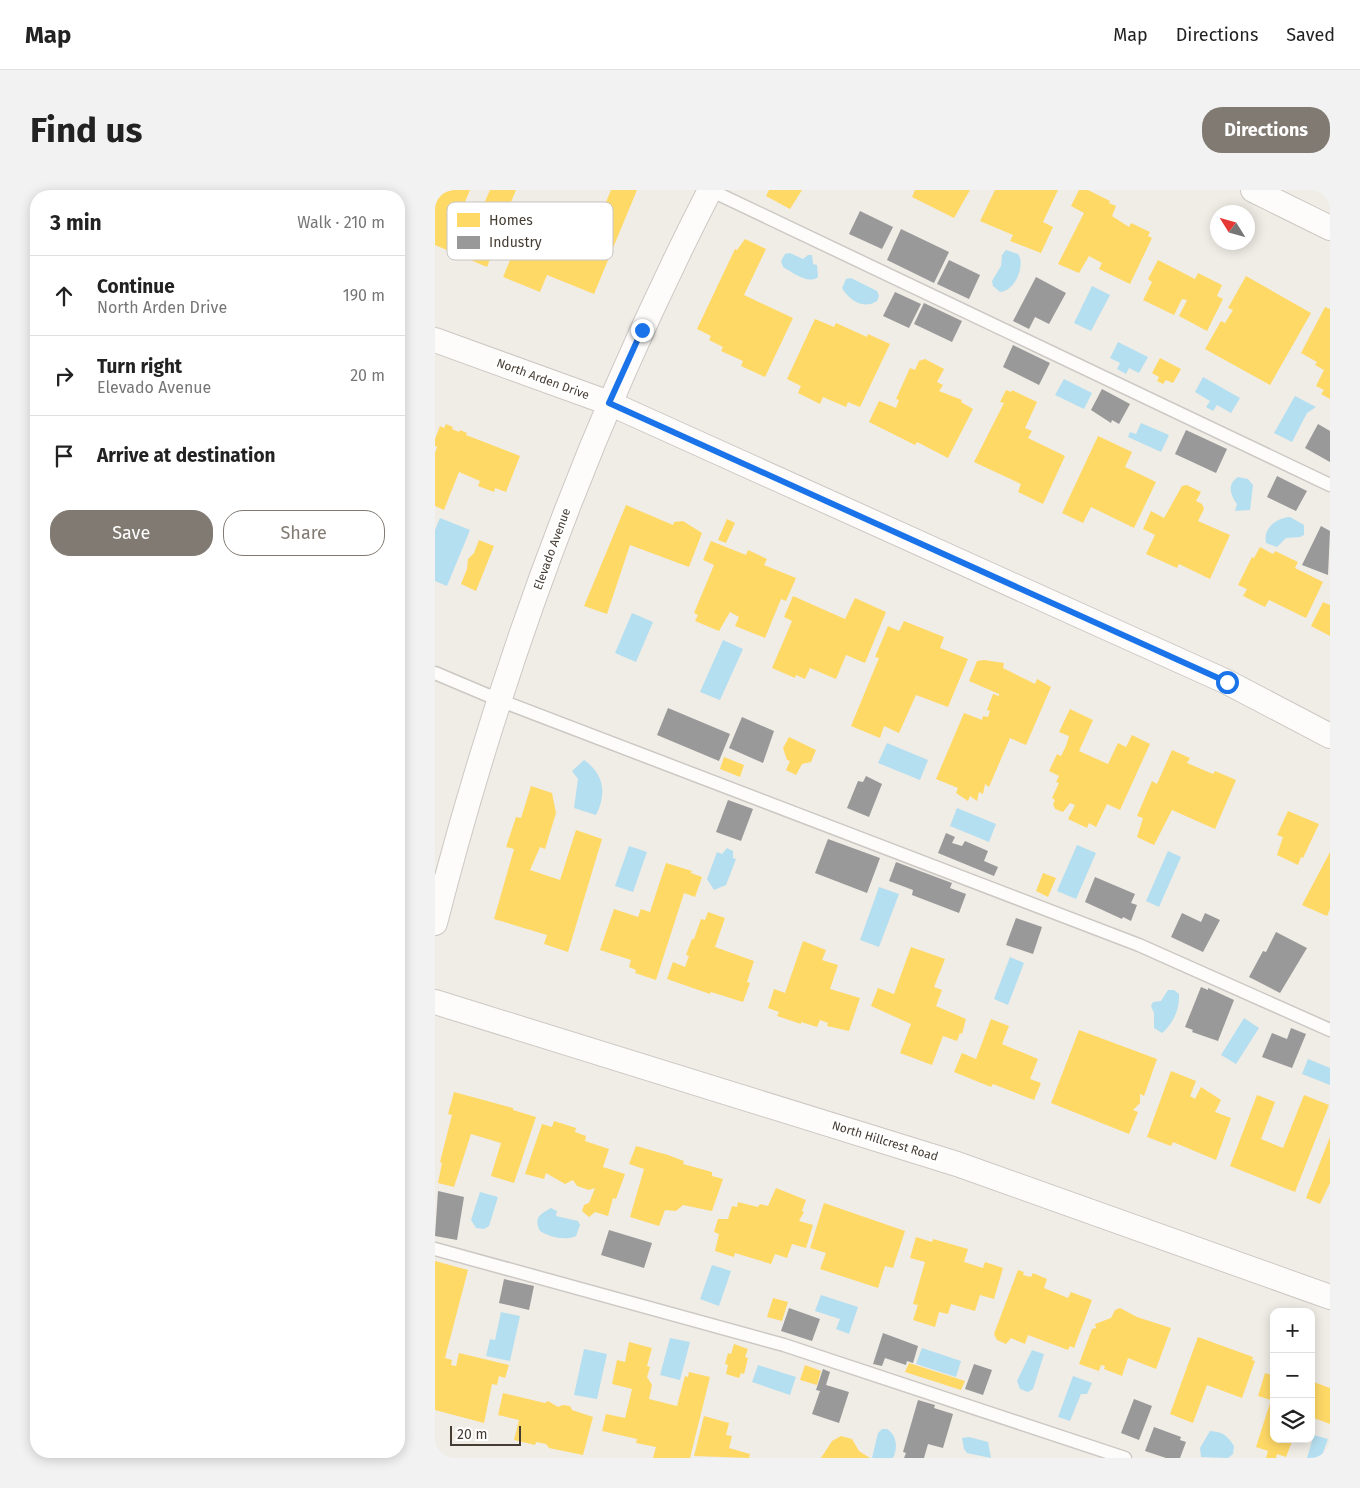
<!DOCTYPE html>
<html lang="en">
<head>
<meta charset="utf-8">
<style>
	:root { --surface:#fff; --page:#f2f2f2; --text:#222; --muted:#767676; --line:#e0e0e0; --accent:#817a72 }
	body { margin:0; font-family:"Fira Sans",sans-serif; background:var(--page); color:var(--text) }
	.controls { position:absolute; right:15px; bottom:15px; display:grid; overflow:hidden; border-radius:10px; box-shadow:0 2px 12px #0003 }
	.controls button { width:45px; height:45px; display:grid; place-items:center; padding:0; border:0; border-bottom:1px solid var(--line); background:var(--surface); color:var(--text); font:25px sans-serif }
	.compass { position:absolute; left:775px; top:15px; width:45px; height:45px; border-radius:50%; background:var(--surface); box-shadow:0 2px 12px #0003; rotate:307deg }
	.scale { position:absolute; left:15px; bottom:12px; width:71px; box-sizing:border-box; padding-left:5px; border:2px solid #453c33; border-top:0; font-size:14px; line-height:18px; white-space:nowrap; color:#453c33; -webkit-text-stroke:4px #fff; paint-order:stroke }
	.stop { position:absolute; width:15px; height:15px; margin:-11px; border:4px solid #1a73e8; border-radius:50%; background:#fff }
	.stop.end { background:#1a73e8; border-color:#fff; box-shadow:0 1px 5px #0008 }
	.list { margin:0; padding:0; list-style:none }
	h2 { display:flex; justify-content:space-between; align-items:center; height:65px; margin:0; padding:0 20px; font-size:21px }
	h2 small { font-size:16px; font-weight:400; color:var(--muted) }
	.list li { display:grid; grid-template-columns:32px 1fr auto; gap:15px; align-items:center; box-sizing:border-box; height:80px; padding:0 20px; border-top:1px solid var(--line) }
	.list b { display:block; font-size:19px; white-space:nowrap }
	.list p { margin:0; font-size:16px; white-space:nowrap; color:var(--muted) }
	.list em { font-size:16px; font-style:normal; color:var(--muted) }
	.actions { display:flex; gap:10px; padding:15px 20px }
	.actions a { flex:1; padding:11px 0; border:1px solid var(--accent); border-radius:20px; text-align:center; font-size:18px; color:var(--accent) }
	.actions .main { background:var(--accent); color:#fff }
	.icon { flex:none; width:28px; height:28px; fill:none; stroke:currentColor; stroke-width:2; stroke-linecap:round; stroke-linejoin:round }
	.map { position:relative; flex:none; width:895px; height:1268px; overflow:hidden; border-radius:20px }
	header { display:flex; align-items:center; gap:30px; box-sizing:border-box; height:70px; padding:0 25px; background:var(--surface); border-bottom:1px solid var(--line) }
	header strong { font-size:24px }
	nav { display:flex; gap:28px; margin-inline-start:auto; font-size:18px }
	.intro { display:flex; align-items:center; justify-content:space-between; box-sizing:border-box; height:120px; padding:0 30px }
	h1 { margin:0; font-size:35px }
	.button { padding:12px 22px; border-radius:20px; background:var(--accent); color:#fff; font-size:18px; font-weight:700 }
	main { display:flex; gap:30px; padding:0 30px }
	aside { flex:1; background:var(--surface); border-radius:20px; box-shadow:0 2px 12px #0003 }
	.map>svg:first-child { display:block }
	.water { fill:#b4dff0 }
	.homes { fill:#ffd966 }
	.industry { fill:#999 }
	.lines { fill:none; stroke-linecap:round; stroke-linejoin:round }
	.service-casing { stroke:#ccc8c3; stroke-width:15 }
	.minor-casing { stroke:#ccc8c3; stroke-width:26 }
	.service { stroke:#fdfcfb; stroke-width:12 }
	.minor { stroke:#fdfcfb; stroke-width:24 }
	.route { stroke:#1a73e8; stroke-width:6 }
	.labels { text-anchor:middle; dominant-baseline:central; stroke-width:5; stroke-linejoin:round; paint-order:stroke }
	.street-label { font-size:12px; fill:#453c33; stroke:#fff }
	.key { fill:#fff; stroke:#c7c4c2; stroke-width:1 }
	.key-label { font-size:14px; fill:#453c33 }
</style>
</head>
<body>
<header>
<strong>Map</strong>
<nav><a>Map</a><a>Directions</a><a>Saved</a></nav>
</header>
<div class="intro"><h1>Find us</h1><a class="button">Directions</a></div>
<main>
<aside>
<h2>3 min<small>Walk · 210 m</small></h2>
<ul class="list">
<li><svg class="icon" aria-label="ahead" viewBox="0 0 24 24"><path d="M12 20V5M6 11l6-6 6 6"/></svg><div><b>Continue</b><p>North Arden Drive</p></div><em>190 m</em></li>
<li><svg class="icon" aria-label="right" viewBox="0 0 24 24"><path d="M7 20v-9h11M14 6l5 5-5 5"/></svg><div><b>Turn right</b><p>Elevado Avenue</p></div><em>20 m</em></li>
<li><svg class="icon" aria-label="arrive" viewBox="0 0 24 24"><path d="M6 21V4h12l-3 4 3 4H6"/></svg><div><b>Arrive at destination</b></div></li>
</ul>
<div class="actions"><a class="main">Save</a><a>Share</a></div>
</aside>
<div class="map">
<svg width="895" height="1268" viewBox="0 0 895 1268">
	<rect width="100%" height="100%" fill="#f0ece6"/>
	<!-- water -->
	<path class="water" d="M571 60 583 64C591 75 580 101 565 102L558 96 557 91 566 76 567 65Z
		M355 63 368 69 373 65H377L378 74 382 75 383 87C373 95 357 82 348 77L346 71 350 64Z
		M416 88 442 101 444 106 442 111C428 120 414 110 407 98L411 89Z
		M657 96 675 105 656 141 639 133Z
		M683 152 713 167 704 183 694 178 691 184 682 179 685 173 675 168Z
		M768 187 805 208 796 223 782 215 778 221 771 217 775 211 760 202Z
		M629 189 657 203 649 219 620 205Z
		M860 206 881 217 872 223 857 252 839 243Z
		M706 233 734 245 726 262 693 247 695 242 701 244Z
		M803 287 813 289 818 295 815 320 800 321 802 314C795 305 792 294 803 287Z
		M855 327 869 335V345L865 347 851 348 842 357 831 353C828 337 842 328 855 327Z
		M5 328 35 340 12 396 0 391V340Z
		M197 423 218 432 201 472 180 463Z
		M288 450 308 459 285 510 265 502Z
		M452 553 493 570 485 590 443 573Z
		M149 570C169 584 172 603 161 625L139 618 143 589 137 581Z
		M522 618 561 634 554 652 515 636Z
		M642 655 661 663 641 709 622 701Z
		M194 656 212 662 198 702 180 696Z
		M292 658 298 661V668L301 669 291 695 279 700 272 689 282 662 287 664Z
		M733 661 746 667 724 717 711 711Z
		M444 697 464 704 444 757 425 750Z
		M575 767 589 773 573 815 559 809Z
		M733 800H739L744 804C745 819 738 834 727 843L719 838V823L716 816 718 812 726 811Z
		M809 828 824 838 801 874 786 865Z
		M873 869 895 878V895L867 884Z
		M45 1002 63 1007 54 1036 49 1039 41 1038 36 1030Z
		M116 1018 122 1021 121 1026 143 1031 145 1035 141 1046C130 1051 114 1047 105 1041 98 1027 106 1024 116 1018Z
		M277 1075 296 1081 284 1116 265 1109Z
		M386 1105 423 1117 414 1144 401 1139 405 1129 380 1121Z
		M66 1122 85 1126 75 1171 51 1166 55 1149 60 1150Z
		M235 1148 255 1152 245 1190 225 1185Z
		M487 1158 526 1171 521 1187 481 1174Z
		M149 1159 172 1164 162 1209 139 1205Z
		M597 1160 609 1164 598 1199 593 1202 585 1199 582 1191Z
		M323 1175 361 1187 355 1205 317 1192Z
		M638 1186 657 1193 652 1204H646L635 1231 623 1227Z
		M447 1239H452C462 1245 463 1258 458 1268H437L443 1243Z
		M775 1241C788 1242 792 1245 799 1256L798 1264 793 1268 766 1267 765 1258Z
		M879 1245 893 1249 886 1268H872Z
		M534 1247 553 1252 556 1268 532 1263 529 1259 527 1248Z"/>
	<!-- homes -->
	<path class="homes" d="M0 0H35L24 26 47 36 49 29 43 27 55 0H81L74 17 77 18 66 45 80 51 72 70 57 64 52 77 0 55Z
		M176 0H202L159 104 112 85 105 102 68 87 98 15 159 41Z
		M334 0H367L355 19 331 6Z
		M480 0H535L519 28 477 7Z
		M560 0H623L608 32 618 37 606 63 575 51 578 45 545 31Z
		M644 0H653L675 11 674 13 681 16 677 26 694 37 696 33 715 42 713 46 717 48 695 94 664 79 667 73 654 66 644 83 623 74 649 23 636 16Z
		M310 49 331 59 309 105 358 128 330 187 306 176 308 171 286 161 288 157 274 150 276 146 262 139 300 59 302 60Z
		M723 70 760 89 763 83 787 95 782 106 788 109 772 141 744 126 752 110 747 109 739 125 708 110 717 92 713 89Z
		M811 86 876 123 835 195 770 159 786 131 790 133 798 120 793 118Z
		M890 117 895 119V209L886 204 889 200 881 196 889 180 880 175 882 172 866 163Z
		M380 129 399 137 401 133 432 147 433 144 455 154 425 217 413 212 411 217 388 207 385 214 363 203 366 196 352 189Z
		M725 168 746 179 738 193 731 190 728 194 722 191 724 187 717 183Z
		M490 169 509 179 502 192 508 195 504 201 527 210 526 212 538 219 513 268 482 252 480 255 434 232 444 211 461 218 464 210 461 209 475 178 480 180 484 171Z
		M571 200 576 202 577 200 602 212 590 238 597 241 593 248 630 266 608 314 583 302 586 294 539 272 569 213 565 212Z
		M11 234 18 237 17 239 24 242 25 240 32 243 31 245 85 266 71 302 60 298 59 302 43 296 45 291 24 282 9 320 0 316V263L2 257 0 256V249L5 236 9 238Z
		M663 246 697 262 690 277 721 292 699 338 656 317 648 333 627 323Z
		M752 295 766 302 761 311 767 314 769 319 763 331 795 345 775 389 744 374 742 378 711 364 720 345 708 339 716 321 729 328 747 296Z
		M191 315 238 335 239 332 248 331 267 343 254 377 195 355 172 424 149 416Z
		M292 329 300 333 291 353 283 350Z
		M44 350 59 356 41 401 26 394 32 379 33 369 39 363Z
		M276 351 311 365 313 360 332 369 329 375 361 388 351 411 346 409 330 448 300 436 304 427 295 422 284 441 260 431 263 425 259 423 279 375 268 370Z
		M825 357 838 364 840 361 863 372 860 378 888 392 871 428 834 410 830 417 808 406 812 399 803 395 817 367 819 368Z
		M358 406 410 429 420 408 451 422 430 473 411 465 401 489 375 478 370 489 361 485 360 488 337 478 357 431 349 427Z
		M888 412 895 415V446L876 436Z
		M469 431 509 447 505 458 533 469 513 517 481 505 464 543 449 536 445 548 416 536 444 468 440 467 453 436 464 441Z
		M549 470 569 473 568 478 600 494 602 489 616 497 591 555 575 548 554 597 550 594 548 604 544 602 542 611 535 606 533 611 521 603 523 598 501 589 529 523 547 530 548 526 553 527 555 521 552 520 558 504 564 506V504L534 491 542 471Z
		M635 519 658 530 644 561 673 574 683 553 691 557 697 545 715 554 685 620 672 614 661 637 654 633 652 638 633 629 640 615 635 613 628 622 620 619 618 614 620 610 617 608 624 593 621 592 624 586 614 581 622 564 626 566 631 556 634 546 624 542Z
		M354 547 381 560 376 572 367 574 361 585 351 580 355 571 352 570 348 558Z
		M737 560 755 568 752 573 778 584 780 581 801 590 780 639 737 620 719 655 702 647 708 628 702 626 717 591 722 594Z
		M289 567 309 575 305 587 285 579Z
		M96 596 117 603 121 623 110 659 105 657 95 680 125 690 141 640 167 649 133 762 109 754 112 745 59 729 79 659 71 657 81 627 86 628Z
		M853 621 884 634 868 668 866 667 863 675 842 665 848 647 842 645Z
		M895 662V719L892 726 867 715Z
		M231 673 257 681 256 683 267 687 260 707 249 703 221 790 200 783 201 780 194 777 196 770 165 760 179 719 203 727 206 719 215 722Z
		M608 683 621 688 613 707 601 701Z
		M273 722 290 728 280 757 319 771 312 792 315 793 308 812 276 802 275 804 232 789 238 772 250 777 254 766 251 765 257 749H259L266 729 270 730Z
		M368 751 391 760 387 770 403 775 395 799 425 808 414 841 392 836 393 833 385 830 382 837 366 832V834L342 826 344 822 333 818 339 799 350 803Z
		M476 757 510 769 499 797 507 800 501 816 531 829 527 844 525 843 522 851 508 846 497 875 465 863 476 834 436 816 443 798 459 804Z
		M556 829 574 836 567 854 603 869 595 889 606 893 599 910 558 894 556 897 519 882 527 863 541 869Z
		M644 840 722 869 709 906 705 904V913L698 920 703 922 694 944 616 913Z
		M736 881 761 891 755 906 760 909 766 897 786 910 780 922 796 928 781 970 738 952 736 956 712 947Z
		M19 902 78 918V920L101 927 79 993 56 986 66 953 36 944 19 997 3 993 7 973 5 972 17 925 13 924Z
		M822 905 840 912 826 949 848 958 869 905 894 915 860 1002 795 976Z
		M119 931 141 938 140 942 151 946 150 951 174 959 168 977 190 984 181 1009 178 1008 173 1026 160 1022 154 1027 147 1021 149 1015 154 1013 160 998 154 1000 142 996 138 990 130 994 111 983 109 989 90 984 107 934 117 937Z
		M895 947V993L885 1014 871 1008Z
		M201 956 233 965 249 971 248 974 277 982V986L288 989 277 1021 248 1015 241 1021 230 1020 224 1036 195 1027 209 979 194 974Z
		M341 998 371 1010 367 1021 369 1022 364 1031 378 1035 371 1058 357 1054 352 1068 340 1064 336 1074 300 1063 299 1067 280 1061 284 1044 279 1042 283 1029H293L297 1016 302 1017 303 1012 323 1017 325 1014 333 1016Z
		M389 1013 470 1041 458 1078 450 1076 443 1098 385 1079 391 1063 375 1058Z
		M481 1047 497 1052 498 1049 533 1059 529 1072 548 1078 550 1072 568 1078 559 1109 545 1105 540 1121 516 1114 513 1124 504 1122 500 1137 478 1130 483 1115 478 1114 490 1072 475 1068Z
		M0 1071 33 1080 10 1168 17 1170 16 1175 21 1176 24 1163 74 1175 70 1188 64 1186 62 1195 57 1194 49 1233 0 1220Z
		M583 1080 589 1082 588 1085 596 1087 598 1083 612 1089 609 1098 633 1108 636 1102 657 1110 639 1158 635 1156 633 1160 593 1145 590 1154 576 1148 571 1154 562 1150 559 1144Z
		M338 1108 353 1112 347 1131 332 1127Z
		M685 1118 702 1127 736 1138 721 1179 693 1168 687 1186 669 1179 670 1176 666 1175 664 1181 644 1174 657 1139 661 1138 660 1134 676 1128 680 1120Z
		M763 1147 818 1167 817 1170 820 1171 807 1208 772 1195 758 1233 735 1224Z
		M194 1152 217 1158 212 1176 215 1177 212 1187 217 1195 214 1209 242 1216 250 1186 253 1187 254 1182 275 1187 255 1268H218L221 1257 201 1253 202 1249 167 1241 171 1224 190 1228 197 1199 177 1194 182 1170 190 1172Z
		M299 1154 313 1159 310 1167 313 1168 309 1184 306 1183 304 1188 291 1184 293 1175 290 1174 293 1163 296 1164Z
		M474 1173 530 1191 526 1200 470 1182Z
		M370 1175 386 1181 382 1195 365 1190Z
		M830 1183 839 1186V1249H858L851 1267 842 1264 841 1268H831L833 1261 821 1257 836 1210 823 1206Z
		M876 1191 895 1198V1234L876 1227Z
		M68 1203 110 1213 113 1211 123 1217 128 1215 135 1216 137 1220 158 1227 148 1265 114 1258 111 1254 101 1252 100 1255 79 1250 84 1230 63 1225Z
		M269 1226 294 1233 291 1245 297 1246 294 1258 315 1264 314 1268 259 1266Z
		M406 1246 417 1249 424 1261 435 1268H386L397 1251Z"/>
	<!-- industry -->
	<path class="industry" d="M425 21 458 37 447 59 414 44Z
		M466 39 514 62 499 93 452 70Z
		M514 70 545 85 534 109 502 94Z
		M601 87 631 103 614 134 600 127 594 139 578 131Z
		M460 102 486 114 474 138 448 126Z
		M489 113 527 131 517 152 479 134Z
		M578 155 615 173 604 195 568 177Z
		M667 199 695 214 684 234 677 230 676 233 656 220Z
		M883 234 895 241V272L870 258Z
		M751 240 792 259 781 283 740 264Z
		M842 286 872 301 861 321 832 307Z
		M886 336 895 341 893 385 867 375Z
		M233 518 295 544 284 571 222 545Z
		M307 527 339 541 328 573 294 558Z
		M431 586 447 594 434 627 412 618 423 591 428 592Z
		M293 610 318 619 306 651 281 642Z
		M511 643 520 647 517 653 527 656 530 651 553 661 549 671 563 677 559 686 503 663Z
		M393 649 445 668 432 703 380 683Z
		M461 672 517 693 515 698 531 704 524 723 477 705 478 700 454 691Z
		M660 687 700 704 696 713 702 715 696 731 688 727 687 729 650 712Z
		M747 723 766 732 770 723 785 730 768 762 736 747Z
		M581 728 607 737 598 764 571 755Z
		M841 742 872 758 845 803 814 787 828 761 831 762Z
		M766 797 773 800V798L799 810 783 851 757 842 758 840 750 837Z
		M856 838 871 844 857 878 827 867 837 843 852 849Z
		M3 1001 29 1007 22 1050 0 1046Z
		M174 1040 217 1053 209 1078 166 1065Z
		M69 1089 99 1096 94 1120 64 1113Z
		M354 1118 385 1129 377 1151 346 1141Z
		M448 1143 483 1156 478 1173 472 1171 471 1175 450 1168 447 1176 438 1174Z
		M539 1174 557 1180 548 1205 530 1199Z
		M388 1179 395 1182 391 1195 414 1202 404 1233 377 1224 385 1201 381 1200Z
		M699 1209 717 1216 704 1250 686 1243Z
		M483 1210 500 1215 499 1218 518 1224 508 1258 493 1254 489 1268H469L471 1263 468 1262Z
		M719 1237 746 1247 745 1250 751 1252 745 1268H731L710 1261Z"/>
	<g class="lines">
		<defs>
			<path id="service" d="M275 0 895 295
				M0 483 64 510 704 755 895 840
				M0 1059 349 1155 690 1268"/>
			<path id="minor" d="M818 0 895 38
				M0 150 174 213 792 492 895 546
				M0 733C65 479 155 234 275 0
				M0 812 522 974 895 1107"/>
		</defs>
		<!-- service casing -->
		<use href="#service" class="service-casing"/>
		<!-- minor casing -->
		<use href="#minor" class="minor-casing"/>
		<!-- service -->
		<use href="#service" class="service"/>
		<!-- minor -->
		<use href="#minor" class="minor"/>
	</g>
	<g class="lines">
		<!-- route -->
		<path class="route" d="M207 140 174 213 792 492"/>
	</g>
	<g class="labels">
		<!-- street labels -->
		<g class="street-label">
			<text transform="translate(108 189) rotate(20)">North Arden Drive</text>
			<text transform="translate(117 359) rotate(-70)">Elevado Avenue</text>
			<text transform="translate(450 951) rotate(17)">North Hillcrest Road</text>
		</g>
	</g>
	<!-- legend -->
	<rect x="12" y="12" width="166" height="58" rx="8" class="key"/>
	<rect x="22" y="23" width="23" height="14" fill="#ffd966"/>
	<rect x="22" y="46" width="23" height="13" fill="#999"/>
	<g class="key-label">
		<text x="54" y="35">Homes</text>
		<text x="54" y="57">Industry</text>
	</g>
</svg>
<div class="controls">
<button>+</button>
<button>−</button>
<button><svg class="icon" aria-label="layers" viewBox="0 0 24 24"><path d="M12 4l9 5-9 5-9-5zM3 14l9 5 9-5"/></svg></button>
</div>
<svg class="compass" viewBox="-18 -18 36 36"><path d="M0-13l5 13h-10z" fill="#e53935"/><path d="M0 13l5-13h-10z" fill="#767676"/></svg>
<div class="scale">20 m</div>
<div class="stop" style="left:792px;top:492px"></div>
<div class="stop end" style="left:207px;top:140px"></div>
</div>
</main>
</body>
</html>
